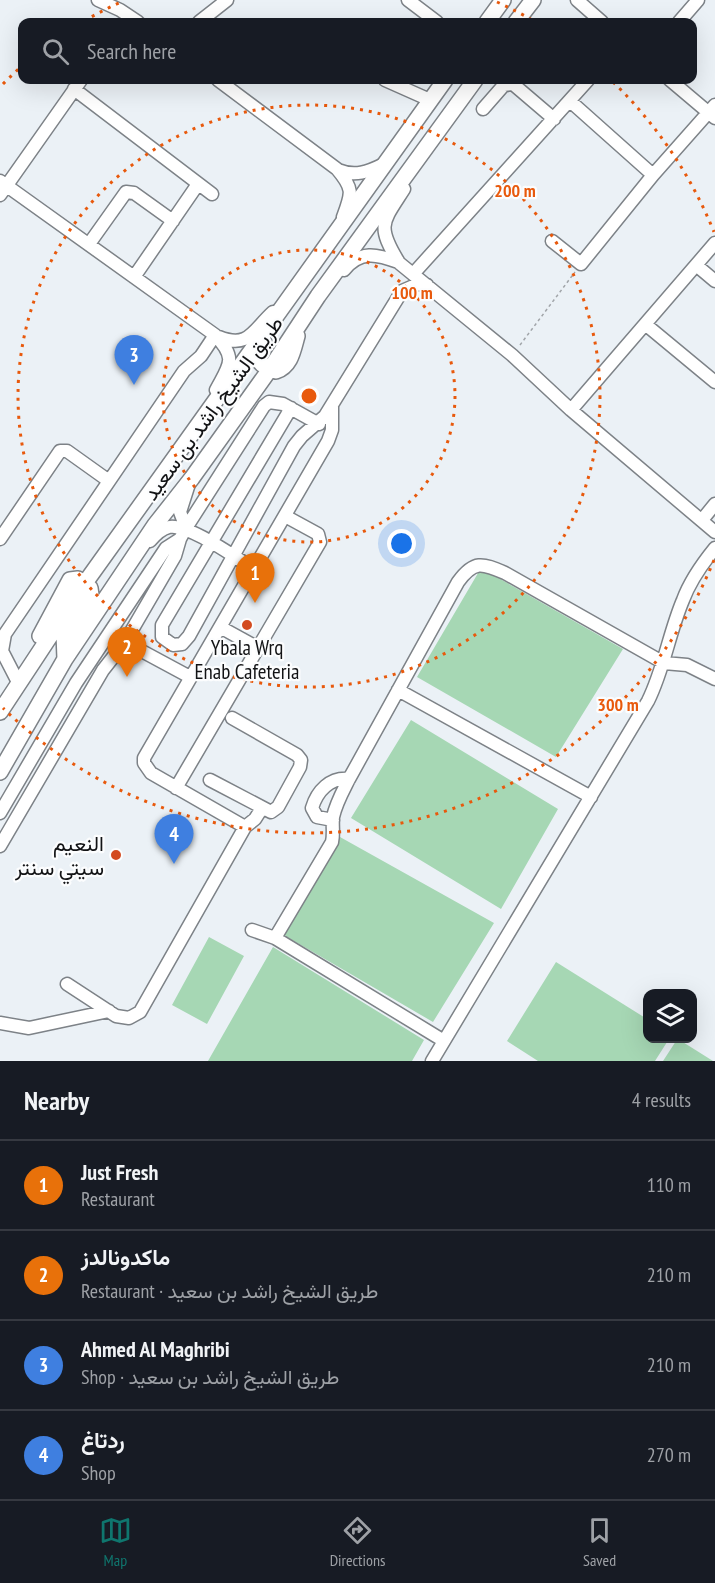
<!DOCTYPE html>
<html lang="en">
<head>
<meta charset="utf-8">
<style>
	:root { --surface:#171b24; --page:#20242c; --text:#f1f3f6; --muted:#9ea1a6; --line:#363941; --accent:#0f766e }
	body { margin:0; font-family:"PT Sans Narrow",Vazirmatn,sans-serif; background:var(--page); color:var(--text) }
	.controls { position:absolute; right:18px; bottom:18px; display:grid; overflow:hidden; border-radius:12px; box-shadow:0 6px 24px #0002 }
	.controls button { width:54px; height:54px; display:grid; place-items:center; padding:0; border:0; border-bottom:2px solid var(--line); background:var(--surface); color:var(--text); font:30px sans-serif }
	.you { position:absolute; left:402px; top:544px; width:21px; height:21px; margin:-15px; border:4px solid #fff; border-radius:50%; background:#1a73e8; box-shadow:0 0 0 9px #1a73e833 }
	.badge { display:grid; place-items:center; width:39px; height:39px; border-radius:50%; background:var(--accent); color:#fff; font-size:20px; font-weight:700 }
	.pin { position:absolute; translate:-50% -50px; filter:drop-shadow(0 2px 3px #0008) }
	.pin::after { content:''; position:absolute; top:32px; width:21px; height:18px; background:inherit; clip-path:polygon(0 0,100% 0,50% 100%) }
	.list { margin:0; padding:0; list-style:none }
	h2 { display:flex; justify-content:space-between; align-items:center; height:78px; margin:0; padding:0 24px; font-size:26px }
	h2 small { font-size:20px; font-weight:400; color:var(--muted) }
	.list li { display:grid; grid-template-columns:39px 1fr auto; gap:18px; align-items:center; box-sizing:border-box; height:90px; padding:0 24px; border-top:2px solid var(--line) }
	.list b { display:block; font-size:22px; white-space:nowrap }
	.list p { margin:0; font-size:20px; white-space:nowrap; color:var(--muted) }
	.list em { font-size:20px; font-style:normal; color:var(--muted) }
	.icon { flex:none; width:33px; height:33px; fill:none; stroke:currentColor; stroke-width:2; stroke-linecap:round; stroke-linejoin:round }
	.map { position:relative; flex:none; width:715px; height:1061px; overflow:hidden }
	.search { position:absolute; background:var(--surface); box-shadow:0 6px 24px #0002; left:18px; right:18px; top:18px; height:66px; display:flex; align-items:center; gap:15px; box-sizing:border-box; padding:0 21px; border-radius:12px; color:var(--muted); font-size:22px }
	.sheet { height:438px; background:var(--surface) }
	nav { display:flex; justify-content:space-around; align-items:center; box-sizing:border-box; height:84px; border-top:2px solid var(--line); background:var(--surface); font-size:16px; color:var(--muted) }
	nav a { display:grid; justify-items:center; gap:3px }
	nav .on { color:var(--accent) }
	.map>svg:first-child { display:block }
	.green { fill:#a6d7b4 }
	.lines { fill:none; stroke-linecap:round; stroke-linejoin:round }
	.minor-casing { stroke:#7d8287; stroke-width:15 }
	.major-casing { stroke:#7d8287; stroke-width:18 }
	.path { stroke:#a1a5a9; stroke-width:1.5; stroke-dasharray:3 3; stroke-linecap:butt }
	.minor { stroke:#fff; stroke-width:12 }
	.major { stroke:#fff; stroke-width:15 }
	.ring { fill:none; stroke:#e8590c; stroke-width:3; stroke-dasharray:3 6 }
	.poi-dot { fill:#d34b20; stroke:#fcfdfe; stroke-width:2 }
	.labels { text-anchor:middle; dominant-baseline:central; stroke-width:4.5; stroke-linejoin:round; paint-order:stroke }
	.street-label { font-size:21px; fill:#121315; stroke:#fcfdfe }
	.poi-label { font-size:21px; fill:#121315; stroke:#fcfdfe }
	.centre { fill:#e8590c; stroke:#fcfdfe; stroke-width:3 }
	.ring-label { font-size:18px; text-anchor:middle; font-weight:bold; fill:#e8590c; stroke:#fcfdfe; stroke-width:4.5; stroke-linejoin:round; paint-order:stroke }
</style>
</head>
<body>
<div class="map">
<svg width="715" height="1061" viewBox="0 0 715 1061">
	<rect width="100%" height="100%" fill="#ebf1f6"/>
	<!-- green -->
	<path class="green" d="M481 568 623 649 556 757 417 677Z
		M411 720 558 809 501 909 351 818Z
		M340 837 494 923 433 1022 282 934Z
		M209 937 244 956 207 1024 172 1005Z
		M273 947 424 1040 412 1061H208Z
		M556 962 647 1019 648 1038 669 1039 655 1061H538L507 1041Z
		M678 1038V1039L713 1061H663Z"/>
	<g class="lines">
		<defs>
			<path id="minor" d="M98 0 120 10 138 22
				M408 0 437 22
				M577 0 602 22
				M199 22 227 0
				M679 22 698 0
				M218 80 337 169C354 189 352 193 343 217
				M385 80 430 100
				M670 80 715 118
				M74 89 212 194
				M570 101 653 175
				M483 109 504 85 513 84 554 119
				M338 170C355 177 368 172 384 164
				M0 181 215 335C238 359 229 365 216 390
				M0 195 81 80
				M552 241 581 264 653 175 715 105
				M89 244 126 192 134 193 173 221
				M398 261C376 225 383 222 404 189
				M696 265 715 281
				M344 270C360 250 377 254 398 262L512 355 571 410 715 532
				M414 273 588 80
				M134 277 198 184
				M645 324 715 382
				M219 337C249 349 253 330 273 312
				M291 408 162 625V637L173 645 182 644 189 636 294 446 302 436 325 416 402 291 418 284 427 285
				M571 410 715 243
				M702 520 715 504
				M186 528 180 512 188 487
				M0 539 60 451H67L109 481
				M150 541C155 535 161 529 169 527 188 523 236 558 254 569
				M220 627 258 648
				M125 642 190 677
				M14 689 19 684 2 651 5 634 184 371 201 356 215 335
				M398 690 591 797
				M210 780 271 812 278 807 300 767 301 760 297 755 232 718
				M176 788 320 542 318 534 285 516
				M0 813 76 683 166 548 180 539
				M333 820 317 817 312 808C317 791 330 777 349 779
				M245 827 151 773 144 763V758L328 441 332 430V407
				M0 846 103 670 125 642 175 556 180 539 186 528 264 406 269 402 283 404 319 424
				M252 930 275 938 444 1041
				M275 938 332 842C334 833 332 826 333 817 336 803 343 791 349 779L458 582C474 560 482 563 505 573L664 663 687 665 715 679
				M67 984 116 1016 129 1018 140 1012 245 827 255 819 262 808
				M0 1023 29 1028 109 1011
				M432 1061 648 701C664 669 669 633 683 600 690 581 702 564 715 548"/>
			<path id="major" d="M487 22 503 0
				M516 22 533 0
				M264 342C255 360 257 364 276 371 291 366 293 350 297 336
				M40 636 70 580 78 579 90 588 91 595 64 634 65 659
				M0 712 85 583 445 80
				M0 772 65 659 155 525 192 478 270 369 318 296 475 80"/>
		</defs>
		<!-- minor casing -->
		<use href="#minor" class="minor-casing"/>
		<!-- major casing -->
		<use href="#major" class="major-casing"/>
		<!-- path -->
		<path class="path" d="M520 345 575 272"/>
		<!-- minor -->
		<use href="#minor" class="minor"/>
		<!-- major -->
		<use href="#major" class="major"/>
	</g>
	<!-- distance rings -->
	<g class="ring">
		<circle cx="309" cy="396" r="146"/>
		<circle cx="309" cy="396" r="291"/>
		<path d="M714 560A437 437 0 0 1 3 708M3 84A437 437 0 0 1 22 66M84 21A437 437 0 0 1 121 2M497 2A437 437 0 0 1 534 21M613 82A437 437 0 0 1 714 232"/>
	</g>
	<!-- markers -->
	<g class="poi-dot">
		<circle cx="247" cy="625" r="6"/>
		<circle cx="116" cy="855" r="6"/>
	</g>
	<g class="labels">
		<!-- street labels -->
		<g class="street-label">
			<text transform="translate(213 408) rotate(-54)">طريق الشيخ راشد بن سعيد</text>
		</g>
		<!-- poi labels -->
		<g class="poi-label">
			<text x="247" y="647">Ybala Wrq<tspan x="247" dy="24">Enab Cafeteria</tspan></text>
			<text x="104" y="843" text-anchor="end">النعيم<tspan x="104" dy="24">سيتي سنتر</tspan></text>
		</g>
	</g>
	<circle cx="309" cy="396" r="9" class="centre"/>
	<g class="ring-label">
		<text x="515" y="197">200 m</text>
		<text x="412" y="299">100 m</text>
		<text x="618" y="711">300 m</text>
	</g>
</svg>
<div class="controls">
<button><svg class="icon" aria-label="layers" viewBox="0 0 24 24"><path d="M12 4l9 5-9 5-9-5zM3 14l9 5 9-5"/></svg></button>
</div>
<div class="you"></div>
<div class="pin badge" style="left:255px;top:603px;background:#e8710a">1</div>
<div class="pin badge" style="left:127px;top:677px;background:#e8710a">2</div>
<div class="pin badge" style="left:134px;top:385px;background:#3f7fe0">3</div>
<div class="pin badge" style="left:174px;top:864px;background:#3f7fe0">4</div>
<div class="search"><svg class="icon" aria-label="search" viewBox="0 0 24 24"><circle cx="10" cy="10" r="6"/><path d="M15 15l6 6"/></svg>Search here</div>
</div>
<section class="sheet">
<h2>Nearby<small>4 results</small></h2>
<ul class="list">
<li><span class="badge" style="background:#e8710a">1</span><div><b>Just Fresh</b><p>Restaurant</p></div><em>110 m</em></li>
<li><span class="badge" style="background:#e8710a">2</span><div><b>ماكدونالدز</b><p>Restaurant · طريق الشيخ راشد بن سعيد</p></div><em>210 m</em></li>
<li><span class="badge" style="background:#3f7fe0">3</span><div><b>Ahmed Al Maghribi</b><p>Shop · طريق الشيخ راشد بن سعيد</p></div><em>210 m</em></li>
<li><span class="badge" style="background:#3f7fe0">4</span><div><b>ردتاغ</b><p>Shop</p></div><em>270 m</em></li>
</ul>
</section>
<nav>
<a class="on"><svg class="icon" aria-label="map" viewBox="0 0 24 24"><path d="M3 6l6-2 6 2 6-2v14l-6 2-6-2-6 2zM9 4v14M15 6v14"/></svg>Map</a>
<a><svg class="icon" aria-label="directions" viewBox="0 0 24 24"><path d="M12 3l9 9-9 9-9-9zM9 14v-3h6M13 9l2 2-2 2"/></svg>Directions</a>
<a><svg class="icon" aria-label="saved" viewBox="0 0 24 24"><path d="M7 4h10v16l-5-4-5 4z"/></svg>Saved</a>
</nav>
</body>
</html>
